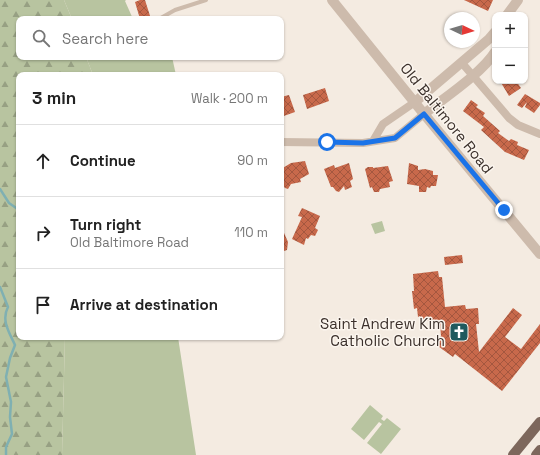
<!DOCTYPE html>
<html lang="en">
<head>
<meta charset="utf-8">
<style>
	:root { --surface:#fff; --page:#f2f2f2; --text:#222; --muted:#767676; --line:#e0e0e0 }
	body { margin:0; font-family:"Space Grotesk",sans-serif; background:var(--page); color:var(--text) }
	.controls { position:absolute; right:12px; top:12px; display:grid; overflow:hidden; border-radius:8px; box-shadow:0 1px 3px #0004 }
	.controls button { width:36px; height:36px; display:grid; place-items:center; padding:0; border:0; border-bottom:1px solid var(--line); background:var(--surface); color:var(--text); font:20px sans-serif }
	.compass { position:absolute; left:444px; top:12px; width:36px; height:36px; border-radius:50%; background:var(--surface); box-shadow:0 1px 3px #0004; rotate:94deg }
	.stop { position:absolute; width:12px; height:12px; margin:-9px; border:3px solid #1a73e8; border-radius:50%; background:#fff }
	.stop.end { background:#1a73e8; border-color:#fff; box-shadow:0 1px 4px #0008 }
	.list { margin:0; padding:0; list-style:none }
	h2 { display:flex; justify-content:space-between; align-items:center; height:52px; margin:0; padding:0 16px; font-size:17px }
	h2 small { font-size:13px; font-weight:400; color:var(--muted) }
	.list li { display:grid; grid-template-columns:26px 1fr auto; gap:12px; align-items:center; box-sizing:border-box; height:72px; padding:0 16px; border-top:1px solid var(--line) }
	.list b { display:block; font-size:15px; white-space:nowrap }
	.list p { margin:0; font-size:13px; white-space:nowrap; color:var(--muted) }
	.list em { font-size:13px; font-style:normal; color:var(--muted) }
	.icon { flex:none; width:22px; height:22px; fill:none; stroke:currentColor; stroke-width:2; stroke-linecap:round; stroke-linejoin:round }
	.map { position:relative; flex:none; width:540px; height:455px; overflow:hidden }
	.search { position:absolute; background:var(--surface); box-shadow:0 1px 3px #0004; left:16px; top:16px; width:268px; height:44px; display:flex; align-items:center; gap:10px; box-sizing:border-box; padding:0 14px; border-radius:8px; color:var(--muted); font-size:15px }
	.panel { position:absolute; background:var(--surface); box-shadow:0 1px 3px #0004; left:16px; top:72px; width:268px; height:268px; border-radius:8px }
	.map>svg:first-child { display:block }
	.green { fill:#b8c4a0 }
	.forest { fill:url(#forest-firs) }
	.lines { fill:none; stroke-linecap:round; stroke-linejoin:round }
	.stream { stroke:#7fb0b2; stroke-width:2.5 }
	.building { fill:url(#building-cross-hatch) }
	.service { stroke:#cdbbac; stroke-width:4 }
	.minor { stroke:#cdbbac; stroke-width:8 }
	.tertiary { stroke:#cdbbac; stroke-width:10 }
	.primary { stroke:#7d675c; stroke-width:10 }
	.route { stroke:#1a73e8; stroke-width:5 }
	.labels { text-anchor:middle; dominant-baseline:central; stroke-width:3; stroke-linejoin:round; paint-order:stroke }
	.street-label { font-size:15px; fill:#3b302b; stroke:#fbf5ee }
	.poi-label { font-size:15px; fill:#3b302b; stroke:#fbf5ee; text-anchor:end }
</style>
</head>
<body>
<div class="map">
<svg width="540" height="455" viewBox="0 0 540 455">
	<defs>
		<pattern id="forest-firs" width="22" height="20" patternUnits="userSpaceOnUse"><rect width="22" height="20" fill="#b8c4a0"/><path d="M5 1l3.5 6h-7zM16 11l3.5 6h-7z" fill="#97a083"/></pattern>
		<pattern id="building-cross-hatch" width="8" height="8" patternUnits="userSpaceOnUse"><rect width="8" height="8" fill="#c8694b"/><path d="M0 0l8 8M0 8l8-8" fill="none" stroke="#a4573f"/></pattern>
	</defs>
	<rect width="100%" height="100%" fill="#f4ebe1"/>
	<!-- green -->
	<path class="green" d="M64 0H126L125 1 133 19H72Z
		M86 57H172L176 75H93Z
		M382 221 385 231 375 234 371 224Z
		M65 337H178L196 455H62Z
		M370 405 383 416 381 419 384 421 387 418 401 429 381 454 367 443 382 424 379 422 364 440 351 429Z"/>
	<!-- forest -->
	<path class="forest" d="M0 0H64L72 19H19V57H86L93 75H19V337H65L62 455H0Z"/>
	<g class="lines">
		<!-- stream -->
		<path class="stream" d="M0 189 9 203 19 210
			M0 287 8 307C1 320 9 332 15 345L10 358 6 377 11 402 10 417 12 434 6 447V455"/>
	</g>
	<!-- building -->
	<path class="building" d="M140 0H145L151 19H140L135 2Z
		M464 0H493L488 11Z
		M500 81H516L521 88 509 96Z
		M325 88 329 101 307 109 303 95Z
		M525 94 540 103V105L534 113 525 107 527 102 522 108 517 105Z
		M289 95 295 112 281 117V97Z
		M471 100 478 105 476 107 485 113 483 116 500 131 498 133 509 141 511 139 518 142 517 145 529 150 524 160 505 152 481 130 484 127 463 111Z
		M305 161 309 174 300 179 301 182 291 184 288 189 285 188 281 183V169L291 163Z
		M349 163 353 179 350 181 352 187 345 190 344 186 339 192 336 191 333 187H331L324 169 334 165 335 168Z
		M409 163 418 166V170L425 169 433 171V175H438L436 186H431L430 188 427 187 426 192H419V186L407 184Z
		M388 166 393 181 389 182 390 187 380 189 379 192H374L372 187 370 188 365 169 368 167H373V168Z
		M302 208 320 216 315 228 318 230 315 236 311 235 308 239 306 238 304 245 292 239 302 217 298 216Z
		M281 226 288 242 287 250 281 252Z
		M462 255 463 263 445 265 444 257Z
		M438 271 439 277H442L445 307 465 305 466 309 478 308 479 324H476L479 352 513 308 522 315 505 337 521 349 540 324V343L502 391 455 354 453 357 435 344 441 336 440 324 434 320 420 321V316L418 317 417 308 414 309 412 291H414L413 274Z"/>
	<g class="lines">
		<!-- service -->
		<path class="service" d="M159 19 175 10 206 0"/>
		<!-- minor -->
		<path class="minor" d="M462 63 509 118 518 125 540 134
			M373 141 383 124 415 102
			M281 142 363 143 395 138 424 114"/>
		<!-- tertiary -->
		<path class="tertiary" d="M332 0 424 114 540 254
			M507 15 518 0
			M415 102 489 39 495 32
			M424 114C444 98 482 73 495 52"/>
		<!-- primary -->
		<path class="primary" d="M513 455 540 422
			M536 455 540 450"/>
	</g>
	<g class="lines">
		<!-- route -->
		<path class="route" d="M327 142 363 143 395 138 424 114 504 210"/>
	</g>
	<!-- icons -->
	<defs>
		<symbol id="church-square" viewBox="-11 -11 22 22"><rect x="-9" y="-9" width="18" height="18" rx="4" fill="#1f5a5e" stroke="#fbf5ee"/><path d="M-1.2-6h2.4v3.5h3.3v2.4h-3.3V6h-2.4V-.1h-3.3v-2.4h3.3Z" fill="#fff"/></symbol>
	</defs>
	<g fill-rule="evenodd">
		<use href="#church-square" x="448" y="321" width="22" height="22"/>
	</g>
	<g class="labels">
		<!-- street labels -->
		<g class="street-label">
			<text transform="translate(447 118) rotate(51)">Old Baltimore Road</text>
		</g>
		<!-- poi labels -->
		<g class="poi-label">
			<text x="445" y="323">Saint Andrew Kim<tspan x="445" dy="17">Catholic Church</tspan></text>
		</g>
	</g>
</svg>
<div class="controls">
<button>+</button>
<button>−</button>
</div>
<svg class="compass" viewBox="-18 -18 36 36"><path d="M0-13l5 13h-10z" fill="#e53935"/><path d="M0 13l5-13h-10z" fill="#767676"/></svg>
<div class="stop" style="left:327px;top:142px"></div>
<div class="stop end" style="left:504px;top:210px"></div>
<div class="search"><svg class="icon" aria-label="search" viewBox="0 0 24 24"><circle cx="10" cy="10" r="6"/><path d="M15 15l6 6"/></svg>Search here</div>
<section class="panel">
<h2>3 min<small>Walk · 200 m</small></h2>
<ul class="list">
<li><svg class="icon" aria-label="ahead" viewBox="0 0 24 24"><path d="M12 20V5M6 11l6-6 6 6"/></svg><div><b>Continue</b></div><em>90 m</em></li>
<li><svg class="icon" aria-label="right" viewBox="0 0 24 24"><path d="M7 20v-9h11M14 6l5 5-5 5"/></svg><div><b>Turn right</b><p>Old Baltimore Road</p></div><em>110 m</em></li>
<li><svg class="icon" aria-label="arrive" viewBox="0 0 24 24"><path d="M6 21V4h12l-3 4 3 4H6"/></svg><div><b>Arrive at destination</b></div></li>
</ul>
</section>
</div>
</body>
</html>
